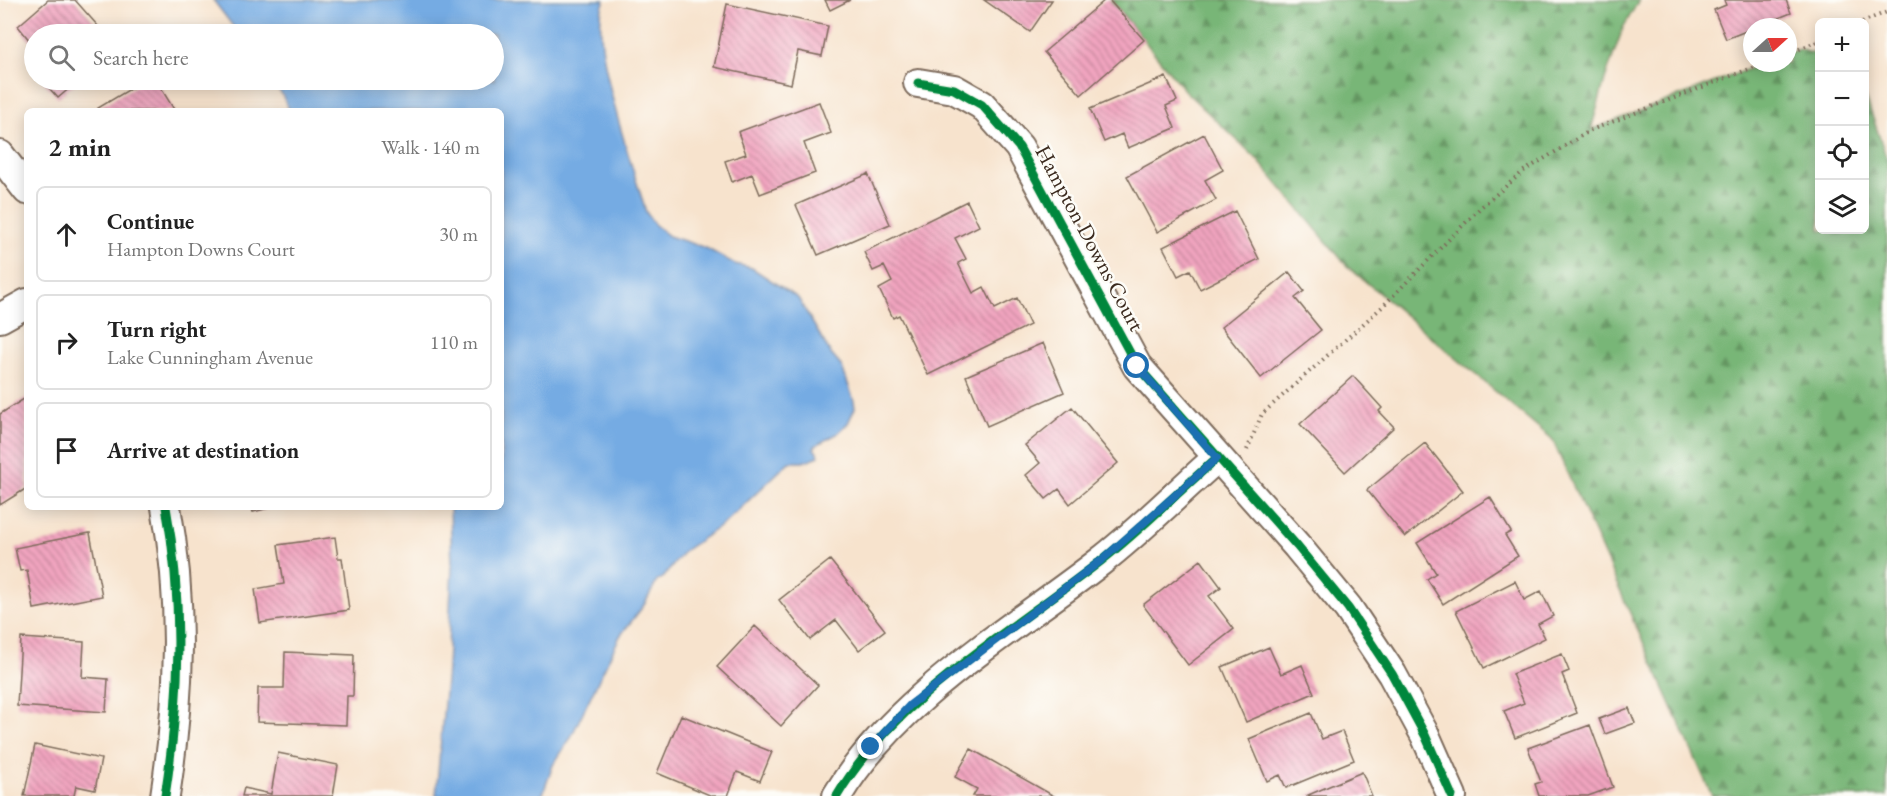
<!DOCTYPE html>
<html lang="en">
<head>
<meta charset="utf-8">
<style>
	:root { --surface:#fff; --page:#f2f2f2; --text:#222; --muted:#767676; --line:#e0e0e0 }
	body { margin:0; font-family:"EB Garamond",serif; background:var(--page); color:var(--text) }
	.controls { position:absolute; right:18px; top:18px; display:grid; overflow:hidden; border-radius:9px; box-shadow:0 3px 15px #0003 }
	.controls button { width:54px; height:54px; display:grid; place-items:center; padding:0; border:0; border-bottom:2px solid var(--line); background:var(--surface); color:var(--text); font:30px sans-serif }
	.compass { position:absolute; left:1743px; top:18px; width:54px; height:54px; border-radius:50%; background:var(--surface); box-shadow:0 3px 15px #0003; rotate:69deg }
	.stop { position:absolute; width:18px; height:18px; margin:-14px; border:4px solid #1f6fb2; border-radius:50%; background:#fff }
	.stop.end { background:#1f6fb2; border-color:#fff; box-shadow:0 2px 6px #0008 }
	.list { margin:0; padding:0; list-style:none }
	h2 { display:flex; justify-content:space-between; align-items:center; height:78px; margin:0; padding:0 24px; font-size:26px }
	h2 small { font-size:20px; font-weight:400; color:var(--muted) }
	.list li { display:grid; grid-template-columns:39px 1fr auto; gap:18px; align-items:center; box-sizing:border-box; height:96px; margin:0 12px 12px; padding:0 12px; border:2px solid var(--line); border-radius:9px }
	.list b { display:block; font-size:22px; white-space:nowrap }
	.list p { margin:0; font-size:20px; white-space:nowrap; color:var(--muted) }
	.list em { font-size:20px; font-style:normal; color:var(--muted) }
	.icon { flex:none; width:33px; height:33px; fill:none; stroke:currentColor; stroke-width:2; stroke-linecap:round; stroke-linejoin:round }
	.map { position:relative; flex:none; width:1887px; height:796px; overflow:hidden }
	.search { position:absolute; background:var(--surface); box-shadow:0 3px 15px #0003; left:24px; top:24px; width:480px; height:66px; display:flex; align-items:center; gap:15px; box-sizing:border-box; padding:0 21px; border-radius:33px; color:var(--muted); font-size:22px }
	.panel { position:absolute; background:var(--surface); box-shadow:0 3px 15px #0003; left:24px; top:108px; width:480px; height:402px; border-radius:9px }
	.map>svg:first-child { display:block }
	.forest { fill:url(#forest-firs); stroke:#5a704a; stroke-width:1.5 }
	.water { fill:#75abe3; stroke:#586a80; stroke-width:1.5 }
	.building { fill:url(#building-back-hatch) }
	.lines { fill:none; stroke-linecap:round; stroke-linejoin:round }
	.minor-casing { stroke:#7d6b5b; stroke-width:32 }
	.path { stroke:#7d6b5b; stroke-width:4; stroke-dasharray:1.5 4.5; stroke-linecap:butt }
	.minor { stroke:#fff; stroke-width:28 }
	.cycleway-casing { stroke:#fdfcf7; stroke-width:13 }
	.cycleway { stroke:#00873e; stroke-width:9 }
	.route { stroke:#1f6fb2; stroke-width:8 }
	.labels { text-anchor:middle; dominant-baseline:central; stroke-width:5; stroke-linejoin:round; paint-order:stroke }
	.street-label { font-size:22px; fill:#3b2a1e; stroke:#fdfcf7 }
</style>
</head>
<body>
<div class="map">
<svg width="1887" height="796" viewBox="0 0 1887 796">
	<defs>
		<pattern id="forest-firs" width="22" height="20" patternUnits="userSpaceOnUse" patternTransform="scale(1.5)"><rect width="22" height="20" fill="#78b677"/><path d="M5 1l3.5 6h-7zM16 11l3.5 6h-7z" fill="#649461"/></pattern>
		<pattern id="building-back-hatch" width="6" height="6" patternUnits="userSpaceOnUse" patternTransform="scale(1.5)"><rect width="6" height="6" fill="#f1a4bf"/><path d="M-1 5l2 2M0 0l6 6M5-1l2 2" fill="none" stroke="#c4869b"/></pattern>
	</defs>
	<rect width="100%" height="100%" fill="#fdfcf7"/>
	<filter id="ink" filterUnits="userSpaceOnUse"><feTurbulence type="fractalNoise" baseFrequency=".0167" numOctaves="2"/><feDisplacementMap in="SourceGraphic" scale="12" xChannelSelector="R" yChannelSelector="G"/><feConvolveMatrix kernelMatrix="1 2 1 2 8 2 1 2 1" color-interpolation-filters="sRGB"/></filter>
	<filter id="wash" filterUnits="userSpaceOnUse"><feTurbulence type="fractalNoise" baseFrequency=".008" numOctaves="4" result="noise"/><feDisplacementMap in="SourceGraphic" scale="24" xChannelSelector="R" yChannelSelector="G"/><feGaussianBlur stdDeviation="1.35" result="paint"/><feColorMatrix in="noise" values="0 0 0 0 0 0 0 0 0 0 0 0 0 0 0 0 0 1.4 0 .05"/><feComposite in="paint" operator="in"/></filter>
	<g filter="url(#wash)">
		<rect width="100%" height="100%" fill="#f7e3cd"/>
		<!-- forest -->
		<path class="forest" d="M1111 0H1639L1623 28 1605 79 1591 130 1764 63H1788V53L1799 49 1819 55 1820 230H1864L1865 95 1887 159V796H1712L1552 439 1347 266 1256 158 1185 91Z"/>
		<!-- water -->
		<path class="water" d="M213 0H605C586 35 634 171 646 212L654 224 669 236 706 248 735 264 752 268 798 298 831 354 842 367 854 401 855 408 848 423 837 434 816 445 814 448 819 456 803 462H789L725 523 684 551 664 577 657 581 644 605 620 636 570 739 553 765 542 796H436L447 668 452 567 450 507H501V111H290L281 93 269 80H494V34H239Z"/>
		<g id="blocks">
			<!-- building -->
			<path class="building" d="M48 0H75L105 34H34V46L18 26Z
				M825 0H850L830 10Z
				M984 0H1052L1030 32Z
				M1105 0H1109L1144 40 1081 95 1044 52Z
				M1724 0H1786L1791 13 1726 39 1714 10 1726 5Z
				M727 4 828 26 822 56 798 51 791 84 714 67Z
				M1166 77 1177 101 1166 106 1175 128 1128 148 1122 134 1104 142 1090 109Z
				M42 80H79L58 98Z
				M145 80H156L175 111H99L98 108Z
				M819 102 831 133 804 143 815 173 760 194 752 174 732 182 725 161 746 154 738 132Z
				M1204 134 1223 170 1205 180 1216 200 1157 232 1127 176Z
				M868 174 890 224 818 255 796 205Z
				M967 201 979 226 955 238 966 259 958 263 973 293 984 287 995 309 1017 298 1030 325 928 375 899 315 893 318 879 289 892 282 884 266 873 271 864 252Z
				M1235 211 1259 259 1200 289 1190 270 1178 276 1163 247Z
				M1289 272 1304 291 1295 298 1321 330 1261 378 1221 327Z
				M1043 343 1064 392 987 426 966 376Z
				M1353 376 1382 408 1379 411 1394 427 1345 472 1300 424Z
				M27 397V488L0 505V414Z
				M1072 407 1118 463 1070 504 1059 489 1046 499 1026 475 1040 463 1025 445Z
				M1425 443 1463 491 1405 537 1367 490Z
				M1490 497 1511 532 1505 535 1518 556 1443 604 1427 579 1436 573 1417 543Z
				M251 507H269V508L253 512Z
				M90 533 102 596 34 609 27 570 20 571 15 548Z
				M335 537 338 558H342L349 610 260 623 255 589 284 584 278 545Z
				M830 560 885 630 859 650 836 620 810 640 779 600Z
				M1201 560 1221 587 1209 596 1234 629 1188 665 1143 605Z
				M1515 581 1524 600 1541 591 1553 616 1538 624 1545 638 1484 668 1456 611Z
				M755 626 818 685 781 726 717 667Z
				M21 638 84 642 82 677 108 679 106 712 17 706Z
				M1269 647 1281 674 1302 665 1314 693 1246 722 1222 667Z
				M285 652 354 655 353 696H347L346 725 257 722 258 688H284Z
				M1562 654 1569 671 1562 674 1577 713 1515 738 1504 711 1524 703 1512 674Z
				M1629 708 1635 723 1605 734 1599 719Z
				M1311 713 1322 739 1342 731 1354 760 1286 788 1280 775 1267 781 1249 739Z
				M681 715 772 752 760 781 737 772 728 796H712L657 773Z
				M1590 725 1613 787 1588 796H1539L1535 784 1541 782 1528 748Z
				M35 745 101 759 95 790 76 786 74 796H24Z
				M971 749 1054 796H973L977 789 955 777Z
				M278 753 338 765 333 796H242L244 788 271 794Z
				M1362 772 1372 796H1306Z"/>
		</g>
	</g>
	<g filter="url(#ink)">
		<use href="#blocks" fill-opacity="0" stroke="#7d6b5b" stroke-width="1.5"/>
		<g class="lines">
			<defs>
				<path id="minor" d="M918 83 954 89 982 105 1019 147 1137 366 1297 546 1348 608 1392 674 1425 735 1452 796
					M0 155 27 190
					M0 318 27 303
					M165 796C180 699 184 604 166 507
					M837 796C895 698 1011 631 1101 561 1141 530 1178 492 1217 458"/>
			</defs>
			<!-- minor casing -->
			<use href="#minor" class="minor-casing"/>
			<!-- path -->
			<path class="path" d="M1862 22 1887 12
				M1788 54 1820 40
				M1247 450 1262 414 1382 307 1481 207 1524 171 1591 130 1765 63"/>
			<!-- minor -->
			<use href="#minor" class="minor"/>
			<defs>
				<path id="cycleway" d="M918 83 954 89 982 105 1019 147 1137 366 1297 546 1348 608 1392 674 1425 735 1452 796
					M165 796C180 699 184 604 166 507
					M837 796C895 698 1011 631 1101 561 1141 530 1178 492 1217 458"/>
			</defs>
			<!-- cycleway casing -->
			<use href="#cycleway" class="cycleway-casing"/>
			<!-- cycleway -->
			<use href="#cycleway" class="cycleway"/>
		</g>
	</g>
	<g class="lines" filter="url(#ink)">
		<!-- route -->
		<path class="route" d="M871 747 910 705 1103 559 1217 458 1137 366"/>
	</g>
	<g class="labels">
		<!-- street labels -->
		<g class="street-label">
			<text transform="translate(1090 238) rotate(62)">Hampton Downs Court</text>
		</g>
	</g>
</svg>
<div class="controls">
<button>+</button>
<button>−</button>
<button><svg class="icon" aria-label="locate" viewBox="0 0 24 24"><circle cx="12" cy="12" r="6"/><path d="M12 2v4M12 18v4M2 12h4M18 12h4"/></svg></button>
<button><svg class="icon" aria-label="layers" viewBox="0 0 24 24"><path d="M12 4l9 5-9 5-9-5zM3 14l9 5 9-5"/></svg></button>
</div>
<svg class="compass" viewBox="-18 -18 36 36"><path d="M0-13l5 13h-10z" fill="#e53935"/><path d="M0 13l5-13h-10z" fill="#767676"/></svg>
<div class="stop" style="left:1137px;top:366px"></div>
<div class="stop end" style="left:871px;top:747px"></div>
<div class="search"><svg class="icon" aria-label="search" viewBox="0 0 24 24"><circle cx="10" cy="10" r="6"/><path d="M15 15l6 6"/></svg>Search here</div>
<section class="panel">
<h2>2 min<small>Walk · 140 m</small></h2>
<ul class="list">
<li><svg class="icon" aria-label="ahead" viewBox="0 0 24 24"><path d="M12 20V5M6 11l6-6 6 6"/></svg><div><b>Continue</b><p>Hampton Downs Court</p></div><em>30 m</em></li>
<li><svg class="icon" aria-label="right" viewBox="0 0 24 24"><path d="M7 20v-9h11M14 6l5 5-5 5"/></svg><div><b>Turn right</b><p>Lake Cunningham Avenue</p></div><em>110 m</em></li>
<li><svg class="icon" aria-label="arrive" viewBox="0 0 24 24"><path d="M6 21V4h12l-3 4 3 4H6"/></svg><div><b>Arrive at destination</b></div></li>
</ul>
</section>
</div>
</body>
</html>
